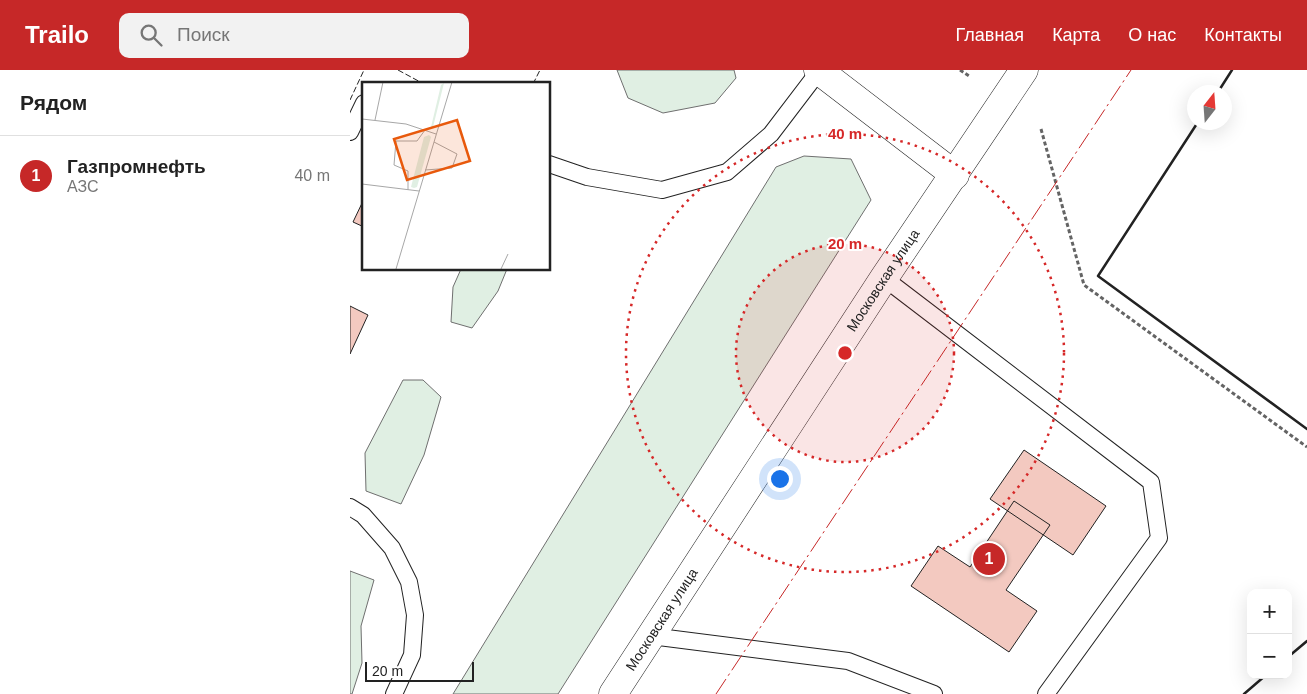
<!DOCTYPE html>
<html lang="ru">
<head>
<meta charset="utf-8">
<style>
	:root { --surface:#fff; --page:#f2f2f2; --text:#222; --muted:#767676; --line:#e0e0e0; --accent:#c62828 }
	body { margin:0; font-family:Arial,sans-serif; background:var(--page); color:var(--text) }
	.controls { position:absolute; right:15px; bottom:15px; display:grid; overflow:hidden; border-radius:10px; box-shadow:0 5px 20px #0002 }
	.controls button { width:45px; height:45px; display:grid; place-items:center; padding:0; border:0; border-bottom:1px solid var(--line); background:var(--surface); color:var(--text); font:25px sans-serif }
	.compass { position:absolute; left:837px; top:15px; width:45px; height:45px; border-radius:50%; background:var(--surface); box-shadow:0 5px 20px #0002; rotate:17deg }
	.scale { position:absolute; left:15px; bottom:12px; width:109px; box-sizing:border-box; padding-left:5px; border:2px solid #222; border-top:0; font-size:14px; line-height:18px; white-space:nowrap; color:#222; -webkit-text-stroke:4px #fff; paint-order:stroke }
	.you { position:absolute; left:429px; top:408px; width:18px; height:18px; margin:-12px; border:4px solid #fff; border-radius:50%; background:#1a73e8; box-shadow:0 0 0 8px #1a73e833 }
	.badge { display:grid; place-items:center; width:32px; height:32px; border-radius:50%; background:var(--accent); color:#fff; font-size:16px; font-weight:700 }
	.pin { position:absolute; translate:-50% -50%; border:2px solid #fff; box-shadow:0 1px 5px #0006 }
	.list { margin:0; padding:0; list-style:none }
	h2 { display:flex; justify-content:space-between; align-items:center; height:65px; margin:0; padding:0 20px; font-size:21px }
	h2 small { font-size:16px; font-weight:400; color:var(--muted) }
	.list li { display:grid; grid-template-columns:32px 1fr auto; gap:15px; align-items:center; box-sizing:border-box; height:80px; padding:0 20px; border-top:1px solid var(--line) }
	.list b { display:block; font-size:19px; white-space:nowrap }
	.list p { margin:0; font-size:16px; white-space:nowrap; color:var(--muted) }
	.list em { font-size:16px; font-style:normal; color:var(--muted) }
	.icon { flex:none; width:28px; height:28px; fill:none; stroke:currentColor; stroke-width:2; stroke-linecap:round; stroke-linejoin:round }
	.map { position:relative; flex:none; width:957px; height:624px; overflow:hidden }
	header { display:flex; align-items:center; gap:30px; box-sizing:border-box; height:70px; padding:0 25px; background:var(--accent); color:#fff }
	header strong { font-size:24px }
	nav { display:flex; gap:28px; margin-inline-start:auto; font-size:18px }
	.search { width:350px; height:45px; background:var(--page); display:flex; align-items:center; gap:12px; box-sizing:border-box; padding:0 18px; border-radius:10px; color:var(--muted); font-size:19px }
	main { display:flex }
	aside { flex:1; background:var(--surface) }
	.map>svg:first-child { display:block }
	.green { fill:#e0efe3; stroke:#6f6f6f }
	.building { fill:#f3c9c0; stroke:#222 }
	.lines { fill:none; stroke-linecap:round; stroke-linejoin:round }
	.service-casing { stroke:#222; stroke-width:18 }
	.minor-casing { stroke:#222; stroke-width:29 }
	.secondary-casing { stroke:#222; stroke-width:29 }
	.path { stroke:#646464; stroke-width:3; stroke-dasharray:4 2.5; stroke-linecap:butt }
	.service { stroke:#fff; stroke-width:16 }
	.minor { stroke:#fff; stroke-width:28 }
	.secondary { stroke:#fff; stroke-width:28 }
	.fence { stroke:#222; stroke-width:1; stroke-dasharray:6 2.5; stroke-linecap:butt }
	.wall { stroke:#222; stroke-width:2.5 }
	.power { stroke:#c62828; stroke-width:1; stroke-dasharray:18 4 2.5 4; stroke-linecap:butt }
	.ring { fill:none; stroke:#d62828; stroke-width:2.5; stroke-dasharray:2.5 5 }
	.labels { text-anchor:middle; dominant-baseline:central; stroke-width:4; stroke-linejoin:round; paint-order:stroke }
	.street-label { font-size:14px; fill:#222; stroke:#fff }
	.inset-road { fill:none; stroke:#a7a7a7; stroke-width:1 }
	.view { fill:#e8590c; fill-opacity:0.15; stroke:#e8590c; stroke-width:2.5 }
	.inset-edge { fill:none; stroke:#222; stroke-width:2.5 }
	.centre { fill:#d62828; stroke:#fff; stroke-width:2.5 }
	.ring-label { font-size:15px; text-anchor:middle; font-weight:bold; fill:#d62828; stroke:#fff; stroke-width:4; stroke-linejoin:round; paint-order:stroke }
</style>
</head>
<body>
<header>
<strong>Trailo</strong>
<div class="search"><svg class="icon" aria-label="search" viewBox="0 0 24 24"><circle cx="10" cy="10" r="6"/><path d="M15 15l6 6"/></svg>Поиск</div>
<nav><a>Главная</a><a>Карта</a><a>О нас</a><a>Контакты</a></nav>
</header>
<main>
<aside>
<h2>Рядом<small></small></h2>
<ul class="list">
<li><span class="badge">1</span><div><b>Газпромнефть</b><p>АЗС</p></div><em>40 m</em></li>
</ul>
</aside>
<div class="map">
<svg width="957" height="624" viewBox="0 0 957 624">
	<rect width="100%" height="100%" fill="#fff"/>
	<!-- green -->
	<path class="green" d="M267 0H384L386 8 365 33 313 43 278 28Z
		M454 86 501 89 521 130 208 624H103L426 97Z
		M111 199H157L148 221 122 258 101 252 103 217Z
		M53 310H73L91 327 74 385 51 434 16 421 15 383Z
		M0 501 24 510 11 556 12 593 2 624H0Z"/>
	<!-- building -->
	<path class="building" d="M14 129V157L3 152Z
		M0 236 18 245 0 284Z
		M674 380 756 436 723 485 640 429Z
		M664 431 700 455 656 520 687 541 659 582 561 516 588 476 620 497Z"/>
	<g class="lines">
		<defs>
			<path id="service" d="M0 62 14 33
				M199 94 237 107 312 120 377 102 421 64 469 1
				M534 208 801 412 809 468 696 624
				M0 437 13 445 42 478 59 512 65 545 62 585 44 624
				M301 566 498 591 584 624"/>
			<path id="minor" d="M468 0 605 105"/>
			<g id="secondary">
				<path id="s1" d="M263 624 534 208 674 0"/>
			</g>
		</defs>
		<!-- service casing -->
		<use href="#service" class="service-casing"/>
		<!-- minor casing -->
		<use href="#minor" class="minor-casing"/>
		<!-- secondary casing -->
		<use href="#secondary" class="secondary-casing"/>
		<!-- path -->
		<path class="path" d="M610 0 619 6
			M691 59 734 215 957 377"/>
		<!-- service -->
		<use href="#service" class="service"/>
		<!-- minor -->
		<use href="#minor" class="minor"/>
		<!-- secondary -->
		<use href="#secondary" class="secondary"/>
		<!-- fence -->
		<path class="fence" d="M48 0 74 14
			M183 14 190 0
			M0 30 14 0"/>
		<!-- wall -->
		<path class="wall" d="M868 22 882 0
			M848 52 748 206 957 359
			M938 587 957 571
			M894 624 916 605"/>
		<!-- power -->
		<path class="power" d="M366 624 781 0"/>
	</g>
	<!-- distance rings -->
	<circle cx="495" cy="283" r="109" fill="#d62828" fill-opacity=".12"/>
	<g class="ring">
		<circle cx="495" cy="283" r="109"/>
		<circle cx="495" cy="283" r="219"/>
	</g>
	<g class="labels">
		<!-- street labels -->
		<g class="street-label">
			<text stroke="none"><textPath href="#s1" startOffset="494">Московская улица</textPath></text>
			<text stroke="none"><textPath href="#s1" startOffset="89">Московская улица</textPath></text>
		</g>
	</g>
	<!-- overview -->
	<g transform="translate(12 12)">
		<rect width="188" height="188" fill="#fff"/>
		<path d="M82 1 71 45H69L79 3ZM67 53 69 55 55 105 52 106 49 105 62 55Z" fill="#e0efe3"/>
		<path class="inset-road" d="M0 37 44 42 74 52M13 38 21 0M63 88 90 86 95 72 72 60M0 102 57 109M46 108V89L32 83 34 59H55L63 48M34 187 90 0M139 187 146 172"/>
		<path class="view" d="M95 38 108 79 45 98 32 57Z"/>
		<rect width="188" height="188" class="inset-edge"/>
	</g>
	<circle cx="495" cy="283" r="8" class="centre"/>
	<g class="ring-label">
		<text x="495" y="69">40 m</text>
		<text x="495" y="179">20 m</text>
	</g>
</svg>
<div class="controls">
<button>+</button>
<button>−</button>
</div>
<svg class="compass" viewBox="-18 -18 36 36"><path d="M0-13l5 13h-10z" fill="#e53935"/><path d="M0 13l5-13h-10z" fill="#767676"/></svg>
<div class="scale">20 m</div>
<div class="you"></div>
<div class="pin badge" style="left:639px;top:489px">1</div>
</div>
</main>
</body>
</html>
